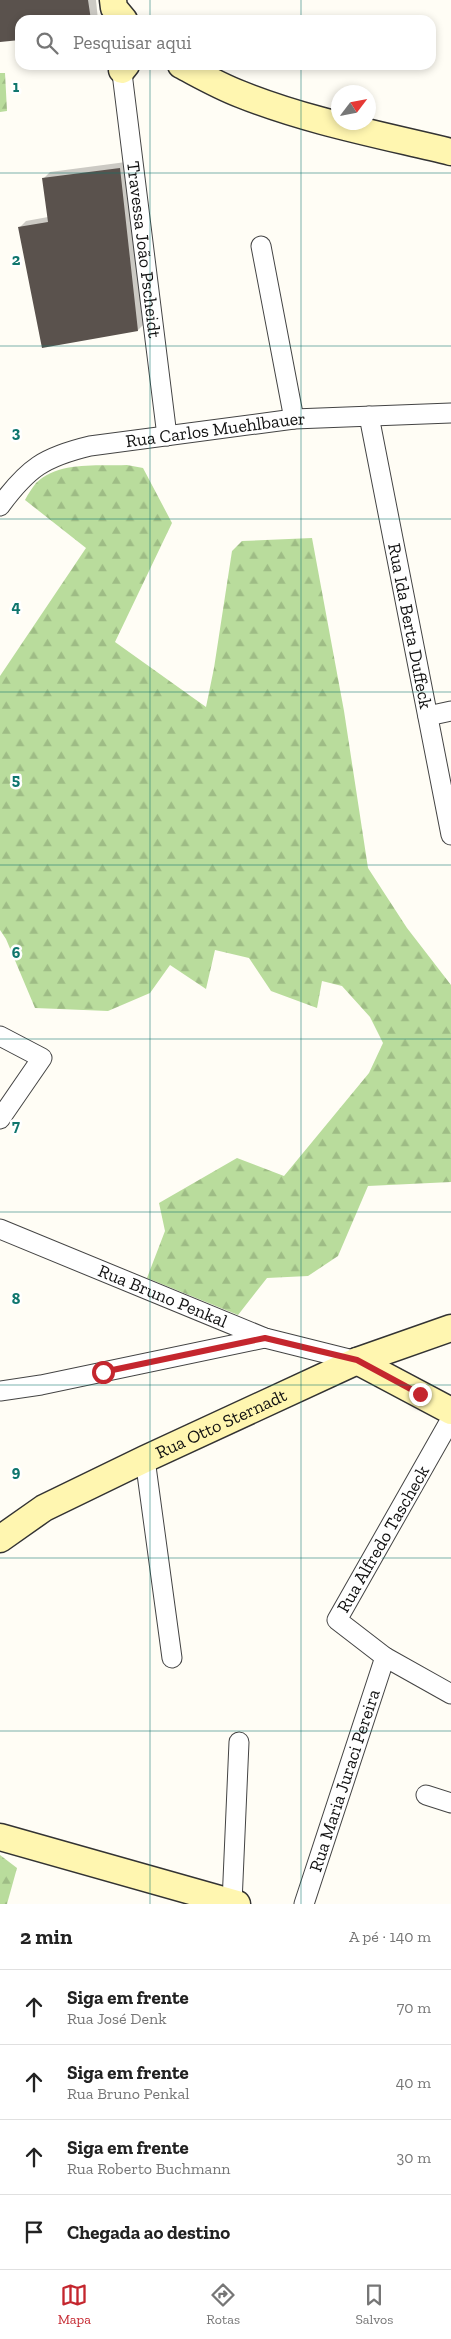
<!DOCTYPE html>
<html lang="pt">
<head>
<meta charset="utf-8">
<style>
	:root { --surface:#fff; --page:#f2f2f2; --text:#222; --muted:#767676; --line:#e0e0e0; --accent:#c4262e }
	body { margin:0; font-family:"Zilla Slab",serif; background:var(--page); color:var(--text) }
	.compass { position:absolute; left:331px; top:85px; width:45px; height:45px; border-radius:50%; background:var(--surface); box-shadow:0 2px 8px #0003; rotate:58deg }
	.stop { position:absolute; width:15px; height:15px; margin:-11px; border:4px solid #c4262e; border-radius:50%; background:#fff }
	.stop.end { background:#c4262e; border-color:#fff; box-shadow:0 1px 5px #0008 }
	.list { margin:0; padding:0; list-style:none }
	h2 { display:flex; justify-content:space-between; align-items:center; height:65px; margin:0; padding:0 20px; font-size:21px }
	h2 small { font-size:16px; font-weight:400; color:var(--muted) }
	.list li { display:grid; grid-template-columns:32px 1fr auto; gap:15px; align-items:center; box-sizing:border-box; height:75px; padding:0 20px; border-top:1px solid var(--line) }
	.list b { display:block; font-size:19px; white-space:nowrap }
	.list p { margin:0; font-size:16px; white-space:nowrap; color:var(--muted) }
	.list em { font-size:16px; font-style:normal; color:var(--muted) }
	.icon { flex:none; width:28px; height:28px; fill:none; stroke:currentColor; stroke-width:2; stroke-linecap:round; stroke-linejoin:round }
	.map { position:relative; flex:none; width:451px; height:1904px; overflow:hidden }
	.search { position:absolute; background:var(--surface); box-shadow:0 2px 8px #0003; left:15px; right:15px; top:15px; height:55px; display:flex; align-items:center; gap:12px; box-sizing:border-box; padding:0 18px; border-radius:15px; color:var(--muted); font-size:19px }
	.sheet { height:365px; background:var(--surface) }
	nav { display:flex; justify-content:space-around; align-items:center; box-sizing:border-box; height:70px; border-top:1px solid var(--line); background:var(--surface); font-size:14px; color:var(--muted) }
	nav a { display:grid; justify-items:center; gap:2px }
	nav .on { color:var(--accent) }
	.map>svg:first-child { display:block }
	.forest { fill:url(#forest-firs) }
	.shadow { fill:#0003 }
	.building { fill:#5a524d }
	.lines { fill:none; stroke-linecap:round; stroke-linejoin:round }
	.street-casing { stroke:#444; stroke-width:21 }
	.secondary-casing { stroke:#333; stroke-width:29 }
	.street { stroke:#fff; stroke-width:19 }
	.secondary { stroke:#fff6b0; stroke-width:26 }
	.route { stroke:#c4262e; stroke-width:6 }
	.grid { fill:none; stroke:#0f766e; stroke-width:1; stroke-opacity:0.55 }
	.labels { text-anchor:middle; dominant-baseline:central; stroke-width:5; stroke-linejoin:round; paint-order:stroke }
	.street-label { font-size:18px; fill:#111; stroke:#fff }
	.grid-label { font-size:16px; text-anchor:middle; font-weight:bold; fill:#0f766e; stroke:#fff; stroke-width:5; stroke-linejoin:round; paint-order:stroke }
</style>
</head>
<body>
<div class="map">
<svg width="451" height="1904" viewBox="0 0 451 1904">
	<defs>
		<pattern id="forest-firs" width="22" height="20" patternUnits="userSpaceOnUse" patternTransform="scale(1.25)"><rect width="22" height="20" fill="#b9dc9c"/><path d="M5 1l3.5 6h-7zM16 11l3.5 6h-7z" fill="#9ebc85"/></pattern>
	</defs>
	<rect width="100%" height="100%" fill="#fffdf5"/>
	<!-- forest -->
	<path class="forest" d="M0 73H5L7 111 0 112Z
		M127 465 143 468 172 523 115 642 206 707 214 668 232 551 242 541 312 538 344 711 368 868 407 928 451 985V1182L368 1186 338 1256 308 1276 267 1278 238 1315 147 1278 165 1231 159 1203 237 1158 284 1176 369 1073 383 1043 370 1017 342 986 322 981 317 1008 271 991 249 958 215 950 206 989 170 965 150 993 108 1011 35 1008 6 939 0 930V676L86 548 25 500C28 494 32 488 36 483 58 461 98 466 127 465Z
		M0 1855 17 1868 7 1904H0Z"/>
	<!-- shadow -->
	<path class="shadow" d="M0 0H96L98 20H20V38L0 41Z
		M126 162 145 323 138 330 43 346 19 228 26 221 48 217 43 179 50 172Z"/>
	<!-- building -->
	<path class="building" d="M0 0H88L91 20H20V40L0 42Z
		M120 168 138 331 42 348 18 227 48 222 42 178Z"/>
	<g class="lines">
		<defs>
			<g id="street">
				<path id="s1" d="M121 65 167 436"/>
				<path d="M261 246 294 419"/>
				<path id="s2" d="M369 416 451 835"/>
				<path id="s3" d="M0 506C28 468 44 457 90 446L294 419 451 413"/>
				<path d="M428 716 451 711"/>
				<path d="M0 1036 42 1058 0 1119"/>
				<path id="s4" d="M0 1229 265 1338 357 1361"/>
				<path d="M0 1391 41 1385 265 1338"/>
				<path d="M451 1419 337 1620 385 1657 451 1694"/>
				<path d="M145 1459 172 1658"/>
				<path d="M426 1795 451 1803"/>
				<path d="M232 1903 239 1742"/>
				<path id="s5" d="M304 1904 385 1657"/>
			</g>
			<g id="secondary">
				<path d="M113 0 114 8 124 20"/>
				<path d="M181 65C200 75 219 86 240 94 307 121 381 135 451 152"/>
				<path d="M122 70 126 65"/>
				<path d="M357 1361 451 1411"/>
				<path id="s6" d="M0 1539 44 1508 145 1459 357 1361 451 1328"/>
				<path d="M0 1837 237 1904"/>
			</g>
		</defs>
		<!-- street casing -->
		<use href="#street" class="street-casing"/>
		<!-- secondary casing -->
		<use href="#secondary" class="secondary-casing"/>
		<!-- street -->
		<use href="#street" class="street"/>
		<!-- secondary -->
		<use href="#secondary" class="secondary"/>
	</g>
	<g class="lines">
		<!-- route -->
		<path class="route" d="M103 1372 265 1338 357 1360 420 1394"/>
	</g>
	<!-- grid -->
	<path class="grid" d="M150 0V20M301 0V20M150 65V1904M301 65V1904M0 173H451M0 346H451M0 519H451M0 692H451M0 865H451M0 1039H451M0 1212H451M0 1385H451M0 1558H451M0 1731H451"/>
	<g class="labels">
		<!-- street labels -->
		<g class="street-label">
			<text stroke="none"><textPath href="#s1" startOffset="186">Travessa João Pscheidt</textPath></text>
			<text stroke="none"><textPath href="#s3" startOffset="238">Rua Carlos Muehlbauer</textPath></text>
			<text stroke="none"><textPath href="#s2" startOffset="214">Rua Ida Berta Duffeck</textPath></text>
			<text stroke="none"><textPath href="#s4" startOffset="176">Rua Bruno Penkal</textPath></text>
			<text stroke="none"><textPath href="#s6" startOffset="250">Rua Otto Sternadt</textPath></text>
			<text transform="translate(383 1539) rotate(-60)">Rua Alfredo Tascheck</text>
			<text stroke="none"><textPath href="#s5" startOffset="130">Rua Maria Juraci Pereira</textPath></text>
		</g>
	</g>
	<g class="grid-label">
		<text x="16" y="92">1</text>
		<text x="16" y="265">2</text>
		<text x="16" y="438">3</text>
		<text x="16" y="612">4</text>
		<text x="16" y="785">5</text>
		<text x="16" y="958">6</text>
		<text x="16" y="1131">7</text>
		<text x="16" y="1304">8</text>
		<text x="16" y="1477">9</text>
	</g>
</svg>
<svg class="compass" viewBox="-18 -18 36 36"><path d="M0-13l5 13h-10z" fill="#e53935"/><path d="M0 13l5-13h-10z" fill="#767676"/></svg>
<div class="stop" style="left:103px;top:1372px"></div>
<div class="stop end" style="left:420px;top:1394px"></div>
<div class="search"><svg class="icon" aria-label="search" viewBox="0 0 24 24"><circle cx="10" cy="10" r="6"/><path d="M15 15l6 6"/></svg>Pesquisar aqui</div>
</div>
<section class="sheet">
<h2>2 min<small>A pé · 140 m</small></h2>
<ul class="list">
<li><svg class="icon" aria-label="ahead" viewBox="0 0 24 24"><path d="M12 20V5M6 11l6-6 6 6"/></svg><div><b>Siga em frente</b><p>Rua José Denk</p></div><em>70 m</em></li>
<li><svg class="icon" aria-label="ahead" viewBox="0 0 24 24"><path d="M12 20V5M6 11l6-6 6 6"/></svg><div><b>Siga em frente</b><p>Rua Bruno Penkal</p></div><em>40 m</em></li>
<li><svg class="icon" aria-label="ahead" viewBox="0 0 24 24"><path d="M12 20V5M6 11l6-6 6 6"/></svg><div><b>Siga em frente</b><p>Rua Roberto Buchmann</p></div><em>30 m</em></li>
<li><svg class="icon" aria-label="arrive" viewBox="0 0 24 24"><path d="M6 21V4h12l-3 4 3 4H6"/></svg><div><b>Chegada ao destino</b></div></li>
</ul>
</section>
<nav>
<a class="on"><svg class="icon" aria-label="map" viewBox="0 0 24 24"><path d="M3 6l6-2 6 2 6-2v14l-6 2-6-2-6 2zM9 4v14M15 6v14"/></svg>Mapa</a>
<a><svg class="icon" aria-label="directions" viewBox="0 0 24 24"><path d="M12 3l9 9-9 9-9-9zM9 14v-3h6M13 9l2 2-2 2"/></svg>Rotas</a>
<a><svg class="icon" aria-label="saved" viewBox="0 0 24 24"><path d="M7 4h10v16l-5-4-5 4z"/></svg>Salvos</a>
</nav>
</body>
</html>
